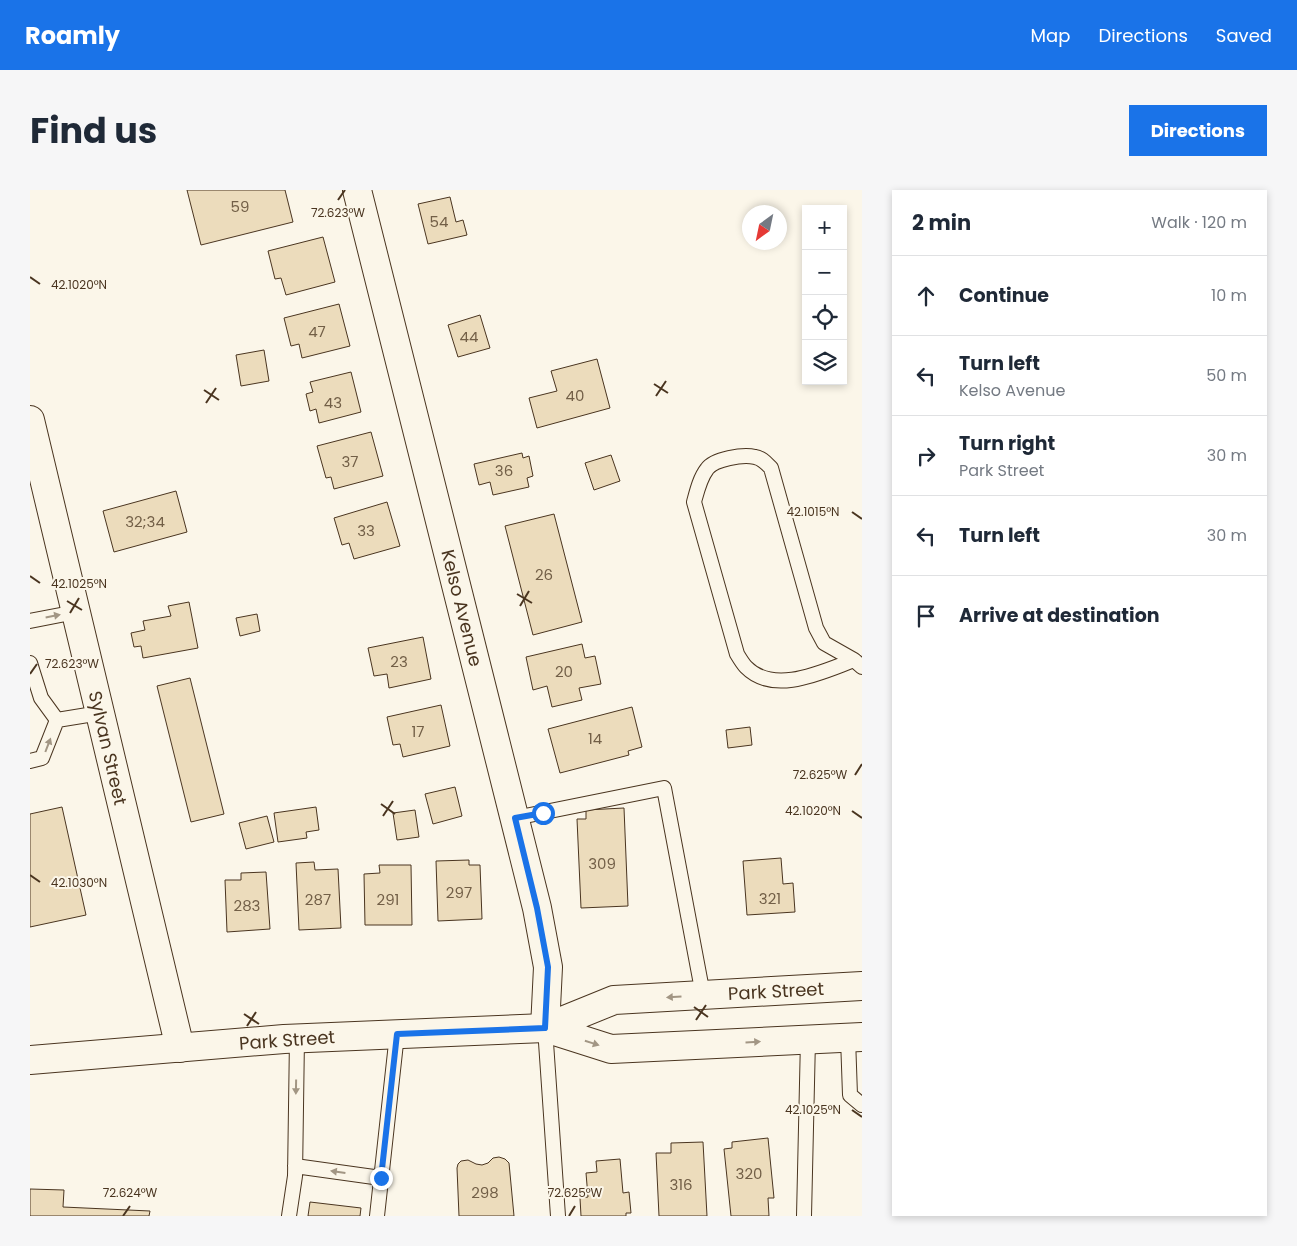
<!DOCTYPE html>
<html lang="en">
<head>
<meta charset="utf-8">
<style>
	:root { --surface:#fff; --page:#f6f6f7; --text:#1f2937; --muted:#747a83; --line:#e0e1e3; --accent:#1a73e8 }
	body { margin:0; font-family:Poppins,sans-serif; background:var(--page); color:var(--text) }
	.controls { position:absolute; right:15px; top:15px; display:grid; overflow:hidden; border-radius:0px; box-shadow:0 2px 8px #0003 }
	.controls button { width:45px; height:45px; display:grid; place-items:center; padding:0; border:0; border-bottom:1px solid var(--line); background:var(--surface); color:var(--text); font:25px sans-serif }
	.compass { position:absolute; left:712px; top:15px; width:45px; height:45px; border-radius:50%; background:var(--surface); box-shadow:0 2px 8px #0003; rotate:213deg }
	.stop { position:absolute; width:15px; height:15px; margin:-11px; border:4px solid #1a73e8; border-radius:50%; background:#fff }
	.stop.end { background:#1a73e8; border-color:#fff; box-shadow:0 1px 5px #0008 }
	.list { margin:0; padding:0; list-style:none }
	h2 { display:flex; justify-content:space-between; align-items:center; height:65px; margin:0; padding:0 20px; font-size:21px }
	h2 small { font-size:16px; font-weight:400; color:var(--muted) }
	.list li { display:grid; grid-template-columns:32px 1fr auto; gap:15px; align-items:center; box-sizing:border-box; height:80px; padding:0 20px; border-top:1px solid var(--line) }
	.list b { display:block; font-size:19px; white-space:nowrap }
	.list p { margin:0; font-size:16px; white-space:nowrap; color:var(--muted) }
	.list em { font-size:16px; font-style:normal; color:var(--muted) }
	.icon { flex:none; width:28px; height:28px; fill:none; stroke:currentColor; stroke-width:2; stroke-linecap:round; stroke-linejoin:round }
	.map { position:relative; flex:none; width:832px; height:1026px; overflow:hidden; border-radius:0px }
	header { display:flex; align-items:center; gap:30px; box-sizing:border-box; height:70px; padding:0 25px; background:var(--accent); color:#fff }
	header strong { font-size:24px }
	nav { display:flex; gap:28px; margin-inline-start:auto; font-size:18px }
	.intro { display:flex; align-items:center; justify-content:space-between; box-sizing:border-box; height:120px; padding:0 30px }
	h1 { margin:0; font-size:35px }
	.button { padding:12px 22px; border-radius:0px; background:var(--accent); color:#fff; font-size:18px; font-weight:700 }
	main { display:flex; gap:30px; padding:0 30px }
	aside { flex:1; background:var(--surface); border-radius:0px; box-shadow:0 2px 8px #0003 }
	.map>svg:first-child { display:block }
	.building { fill:#ecdcbc; stroke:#4a3520 }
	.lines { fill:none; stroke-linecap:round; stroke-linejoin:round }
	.lane-casing { stroke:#4a3520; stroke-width:16 }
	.street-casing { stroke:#4a3520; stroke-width:30 }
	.primary-casing { stroke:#4a3520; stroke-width:30 }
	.lane { stroke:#fbf6e9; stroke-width:14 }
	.street { stroke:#fbf6e9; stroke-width:28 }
	.primary { stroke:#fbf6e9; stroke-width:28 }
	.oneway { fill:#a29684 }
	.route { stroke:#1a73e8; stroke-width:6 }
	.ticks { fill:none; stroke:#4a3520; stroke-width:2 }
	.labels { text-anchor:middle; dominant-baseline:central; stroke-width:4; stroke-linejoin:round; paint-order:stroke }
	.number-label { font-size:15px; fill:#725f47 }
	.street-label { font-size:18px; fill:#4a3520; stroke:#fbf6e9 }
	.ticks-label { font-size:12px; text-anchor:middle; fill:#4a3520; stroke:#fbf6e9; stroke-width:4; stroke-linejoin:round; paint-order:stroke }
</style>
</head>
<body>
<header>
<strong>Roamly</strong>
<nav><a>Map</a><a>Directions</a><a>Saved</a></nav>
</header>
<div class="intro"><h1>Find us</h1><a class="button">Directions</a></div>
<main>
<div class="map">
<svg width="832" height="1026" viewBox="0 0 832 1026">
	<rect width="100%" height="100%" fill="#fbf6e9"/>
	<!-- building -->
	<path class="building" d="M157 0H255L263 32 171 55Z
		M420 7 426 32 433 30 437 45 398 54 388 14Z
		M293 47 305 92 256 105 251 88 245 89 238 61Z
		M309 114 320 156 272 168 269 154 261 156 254 128Z
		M450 125 460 158 428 167 418 135Z
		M234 160 239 191 211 196 206 165Z
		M567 169 580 218 507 238 499 208 527 201 521 181Z
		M321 182 331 222 289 233 286 219 280 221 276 204 283 202 280 192Z
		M341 242 353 286 304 299 301 287 296 288 287 256Z
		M492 263 493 268 499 266 503 286 497 288 499 297 463 305 460 292 449 295 444 274Z
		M581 265 590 291 564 300 555 273Z
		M146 301 157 342 84 362 73 321Z
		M357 312 370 356 324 369 319 353 312 355 304 328Z
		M524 324 552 432 503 445 475 336Z
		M159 412 168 458 113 468 111 456 104 457 101 443 115 440 113 431 141 426 138 416Z
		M227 424 230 441 210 446 206 428Z
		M393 447 401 489 359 498 357 484 344 486 338 458Z
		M552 454 555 468 565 466 571 494 549 498 552 510 522 517 517 496 503 500 496 467Z
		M160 488 194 624 161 632 127 496Z
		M411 515 420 556 373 567 370 554 363 555 357 527Z
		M602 517 612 557 598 561 599 565 530 583 518 539Z
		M720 537 722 555 698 558 696 540Z
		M425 597 432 626 403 634 395 604Z
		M32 617 56 725 0 737V624Z
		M286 617 289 640 276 642 277 648 248 652 244 623Z
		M594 618 598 716 551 718 547 629H556V620Z
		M385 620 389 647 367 650 363 623Z
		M237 626 244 652 216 659 209 633Z
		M751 668 753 694 763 693 765 722 717 725 713 671Z
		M439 670V675H450L452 729 408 731 406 671Z
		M284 672 285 680 308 679 311 738 269 740 266 673Z
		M349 675H381L382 735H335L334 684 350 683Z
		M236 682 240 739 197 742 195 690H211V683Z
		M738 948 744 1008H738L739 1026H701L694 959 702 958V952Z
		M673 952 677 1026H629L626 963H641V953Z
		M469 967 475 969 479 973 484 1026H429L427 978 428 974 431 971 438 970 446 974 452 975 458 973 463 968Z
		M590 969 593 1003 599 1002 601 1023H596V1026H551L550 1008 558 1007 556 983 567 982 566 971Z
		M0 999 34 1000 33 1017 120 1021 119 1026H0Z
		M280 1012 331 1018 330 1026H278Z"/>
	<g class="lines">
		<defs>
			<path id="lane" d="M0 431 46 422
				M824 470C794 481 744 506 716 477 713 474 710 469 707 464L664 312C667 301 670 288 677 279 684 269 713 264 725 267 732 268 736 273 741 278L786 438 794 453 824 470 832 477
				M0 473 11 508 27 530
				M27 530 70 523
				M0 571 12 568 27 530
				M485 628 634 598 673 805
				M515 838 528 1026
				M818 848 820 905 832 915
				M265 976 351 988
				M259 1026 265 986 267 848
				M347 1026 367 844
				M774 1026 778 849"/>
			<path id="street" d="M327 0 507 718 518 777 515 838
				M0 230 150 858"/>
			<path id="primary" d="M515 838 581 859 832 847
				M0 870 254 849 515 838 584 810 832 796"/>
		</defs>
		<!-- lane casing -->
		<use href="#lane" class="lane-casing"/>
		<!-- street casing -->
		<use href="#street" class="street-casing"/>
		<!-- primary casing -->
		<use href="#primary" class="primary-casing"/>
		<!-- lane -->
		<use href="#lane" class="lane"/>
		<!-- street -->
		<use href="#street" class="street"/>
		<!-- primary -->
		<use href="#primary" class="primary"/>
	</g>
	<!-- one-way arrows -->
	<defs><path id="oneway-solid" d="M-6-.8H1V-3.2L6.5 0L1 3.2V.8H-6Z" transform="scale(1.25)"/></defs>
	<g class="oneway">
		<use href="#oneway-solid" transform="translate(23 426) rotate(-11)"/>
		<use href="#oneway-solid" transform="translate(18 555) rotate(-69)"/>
		<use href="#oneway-solid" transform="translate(644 807) rotate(177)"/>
		<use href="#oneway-solid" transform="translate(723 852) rotate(-3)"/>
		<use href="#oneway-solid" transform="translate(562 853) rotate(18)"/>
		<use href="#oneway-solid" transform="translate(266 897) rotate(91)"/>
		<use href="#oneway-solid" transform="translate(308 982) rotate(-172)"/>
	</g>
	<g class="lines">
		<!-- route -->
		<path class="route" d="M351 988 367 844 515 838 518 777 507 718 485 628 513 623"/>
	</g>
	<!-- ticks -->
	<path class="ticks" d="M308 10 315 0M0 87 10 94M624 194 638 203M174 200 189 210M626 206 636 191M176 213 186 198M822 322 832 329M0 386 10 393M487 404 502 413M37 411 52 420M490 416 499 401M40 423 49 408M0 484 7 474M825 585 832 574M351 614 365 624M822 621 832 628M353 626 363 611M0 685 10 692M664 817 678 827M214 824 229 834M666 830 676 815M217 836 226 822M822 920 832 927M93 1026 100 1016M539 1026 545 1016"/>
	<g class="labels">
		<!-- number labels -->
		<g class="number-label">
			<text x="210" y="16">59</text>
			<text x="409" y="31">54</text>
			<text x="287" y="141">47</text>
			<text x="439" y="146">44</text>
			<text x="545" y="205">40</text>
			<text x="303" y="212">43</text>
			<text x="320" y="271">37</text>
			<text x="474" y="280">36</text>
			<text x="115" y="331">32;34</text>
			<text x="336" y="340">33</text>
			<text x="514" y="384">26</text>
			<text x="369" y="471">23</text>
			<text x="534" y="481">20</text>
			<text x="388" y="541">17</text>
			<text x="565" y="548">14</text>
			<text x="572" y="673">309</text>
			<text x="429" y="702">297</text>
			<text x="740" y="708">321</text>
			<text x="288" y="709">287</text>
			<text x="358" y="709">291</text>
			<text x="217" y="715">283</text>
			<text x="719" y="983">320</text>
			<text x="651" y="994">316</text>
			<text x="455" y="1002">298</text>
		</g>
		<!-- street labels -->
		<g class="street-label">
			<text transform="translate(432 418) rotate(76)">Kelso Avenue</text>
			<text transform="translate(78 558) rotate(77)">Sylvan Street</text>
			<text transform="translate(746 801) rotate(-3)">Park Street</text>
			<text transform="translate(257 850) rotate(-4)">Park Street</text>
		</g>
	</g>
	<g class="ticks-label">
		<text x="308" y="27">72.623°W</text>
		<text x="49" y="99">42.1020°N</text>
		<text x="783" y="326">42.1015°N</text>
		<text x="49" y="398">42.1025°N</text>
		<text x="42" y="478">72.623°W</text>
		<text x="790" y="589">72.625°W</text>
		<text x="783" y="625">42.1020°N</text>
		<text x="49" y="697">42.1030°N</text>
		<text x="783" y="924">42.1025°N</text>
		<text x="100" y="1007">72.624°W</text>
		<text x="545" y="1007">72.625°W</text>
	</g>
</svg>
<div class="controls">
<button>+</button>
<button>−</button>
<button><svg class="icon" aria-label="locate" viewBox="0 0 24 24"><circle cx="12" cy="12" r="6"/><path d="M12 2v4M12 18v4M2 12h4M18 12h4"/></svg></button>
<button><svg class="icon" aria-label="layers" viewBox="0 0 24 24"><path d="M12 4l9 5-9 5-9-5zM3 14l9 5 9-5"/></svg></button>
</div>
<svg class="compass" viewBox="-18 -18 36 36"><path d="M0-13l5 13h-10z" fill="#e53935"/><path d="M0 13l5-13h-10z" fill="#747a83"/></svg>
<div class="stop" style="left:513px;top:623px"></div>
<div class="stop end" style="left:351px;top:988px"></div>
</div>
<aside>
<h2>2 min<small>Walk · 120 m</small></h2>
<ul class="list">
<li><svg class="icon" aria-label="ahead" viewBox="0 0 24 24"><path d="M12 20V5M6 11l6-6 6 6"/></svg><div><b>Continue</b></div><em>10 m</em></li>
<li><svg class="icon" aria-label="left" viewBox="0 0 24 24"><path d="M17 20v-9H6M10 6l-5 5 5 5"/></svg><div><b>Turn left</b><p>Kelso Avenue</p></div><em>50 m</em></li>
<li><svg class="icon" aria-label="right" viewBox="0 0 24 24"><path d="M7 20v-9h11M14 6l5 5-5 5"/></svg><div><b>Turn right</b><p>Park Street</p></div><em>30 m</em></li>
<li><svg class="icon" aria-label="left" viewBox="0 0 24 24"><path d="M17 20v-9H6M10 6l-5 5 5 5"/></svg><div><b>Turn left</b></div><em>30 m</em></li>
<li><svg class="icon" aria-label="arrive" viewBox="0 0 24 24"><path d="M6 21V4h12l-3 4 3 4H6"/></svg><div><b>Arrive at destination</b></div></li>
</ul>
</aside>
</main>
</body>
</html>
